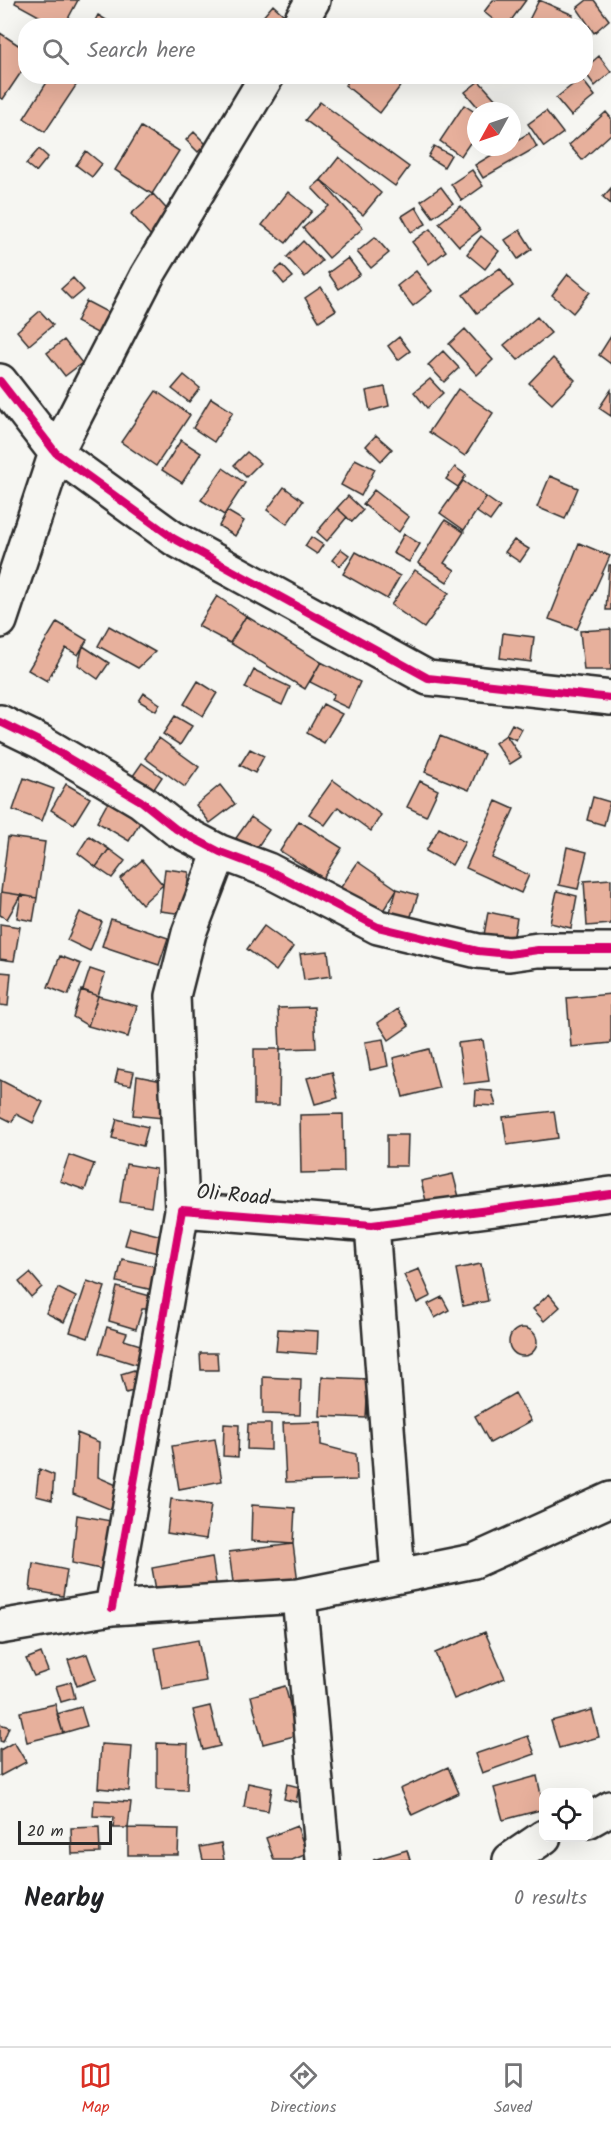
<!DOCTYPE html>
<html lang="en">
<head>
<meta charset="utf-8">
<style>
	:root { --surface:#fff; --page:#f2f2f2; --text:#202124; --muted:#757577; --line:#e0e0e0; --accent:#d93025 }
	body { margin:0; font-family:Kalam,sans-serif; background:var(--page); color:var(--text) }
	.controls { position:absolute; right:18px; bottom:18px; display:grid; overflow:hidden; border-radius:12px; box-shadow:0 6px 24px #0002 }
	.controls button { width:54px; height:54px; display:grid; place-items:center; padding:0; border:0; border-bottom:2px solid var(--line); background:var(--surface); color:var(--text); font:30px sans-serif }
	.compass { position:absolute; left:467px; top:102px; width:54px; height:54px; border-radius:50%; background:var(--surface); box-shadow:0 6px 24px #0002; rotate:230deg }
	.scale { position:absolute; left:18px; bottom:15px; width:94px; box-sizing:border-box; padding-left:6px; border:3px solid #2b2b2b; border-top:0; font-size:16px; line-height:21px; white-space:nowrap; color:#2b2b2b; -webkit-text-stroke:4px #f6f6f2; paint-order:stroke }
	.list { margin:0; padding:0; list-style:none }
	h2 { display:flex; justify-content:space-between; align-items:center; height:78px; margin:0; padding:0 24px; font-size:26px }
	h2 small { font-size:20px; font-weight:400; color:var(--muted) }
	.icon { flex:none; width:33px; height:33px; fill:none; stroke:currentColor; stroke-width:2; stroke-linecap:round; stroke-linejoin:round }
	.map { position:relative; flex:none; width:611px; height:1860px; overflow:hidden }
	.search { position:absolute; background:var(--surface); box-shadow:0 6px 24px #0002; left:18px; right:18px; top:18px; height:66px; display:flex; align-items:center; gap:15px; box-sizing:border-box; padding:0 21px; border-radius:24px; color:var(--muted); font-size:22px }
	.sheet { height:186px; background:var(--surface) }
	nav { display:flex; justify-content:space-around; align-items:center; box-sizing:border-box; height:84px; border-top:2px solid var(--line); background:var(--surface); font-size:16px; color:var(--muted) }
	nav a { display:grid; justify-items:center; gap:3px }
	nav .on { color:var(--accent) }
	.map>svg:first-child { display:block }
	.building { fill:#e7b09c; stroke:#2b2b2b; stroke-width:1.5 }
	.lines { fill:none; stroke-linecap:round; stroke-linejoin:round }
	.minor-casing { stroke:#2b2b2b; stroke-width:38 }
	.minor { stroke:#f6f6f2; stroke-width:33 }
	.cycleway-casing { stroke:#f6f6f2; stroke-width:11 }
	.cycleway { stroke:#d6006c; stroke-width:8 }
	.labels { text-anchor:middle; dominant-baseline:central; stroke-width:5; stroke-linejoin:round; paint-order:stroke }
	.street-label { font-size:21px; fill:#2b2b2b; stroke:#f6f6f2 }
</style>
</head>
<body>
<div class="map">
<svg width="611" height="1860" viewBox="0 0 611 1860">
	<rect width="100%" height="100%" fill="#f6f6f2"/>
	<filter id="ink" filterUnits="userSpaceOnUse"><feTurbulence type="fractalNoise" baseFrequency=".0167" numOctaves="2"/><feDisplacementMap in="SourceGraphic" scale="12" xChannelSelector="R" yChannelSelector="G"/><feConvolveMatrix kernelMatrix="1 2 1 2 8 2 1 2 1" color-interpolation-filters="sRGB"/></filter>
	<g filter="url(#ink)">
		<!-- building -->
		<path class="building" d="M16 0H78L64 26H57L15 3Z
			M493 0H526L507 26H501L484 12Z
			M539 0 573 15 568 26H526Z
			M587 0H594L609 20 594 33 577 8Z
			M273 5 296 26H255Z
			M98 15 116 26H92Z
			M0 33 26 50V65L3 99 0 98Z
			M599 56 611 72 595 86 586 74V67Z
			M51 76 81 78 45 132 24 118Z
			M351 76H408L380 113 345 85Z
			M581 78 595 96 571 116 556 98Z
			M479 81 497 101 485 111H481L465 92Z
			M320 102 409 167 395 186 305 120Z
			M464 105 476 113V134L461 156 440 141Z
			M546 111 563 133 544 147 528 124Z
			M606 112 611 118V134L582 160 569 145Z
			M141 127 179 151 152 194 115 170Z
			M194 132 206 144 198 152 186 140Z
			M529 133 537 147 483 178 475 165 505 147H512V143Z
			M434 146 451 155 444 167 428 157Z
			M39 149 48 157 36 172 26 164Z
			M86 151 102 164 92 177 76 165Z
			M339 157 381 193 363 215 321 180Z
			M472 170 483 186 462 201 451 184Z
			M321 180 363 228 329 258 303 228 329 206 312 188Z
			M441 187 453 203 433 217 421 201Z
			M611 188V204L603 197Z
			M288 192 312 211 286 243 262 225Z
			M153 194 173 216 151 236 131 214Z
			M461 206 480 230 459 246 439 223Z
			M416 207 426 224 411 232 402 216Z
			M430 229 446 251 429 264 412 242Z
			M520 230 532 249 518 259 505 240Z
			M481 236 499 251 485 269 467 254Z
			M375 237 389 253 371 268 357 252Z
			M303 241 322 261 305 277 287 257Z
			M348 258 360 274 339 289 328 273Z
			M282 265 293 277 284 284 274 272Z
			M500 268 513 286 477 313 463 295Z
			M416 271 432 291 413 306 397 286Z
			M568 274 590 292 573 313 552 295Z
			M73 278 84 290 72 300 61 289Z
			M321 287 336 310 319 321 305 298Z
			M86 301 109 313 99 334 76 322Z
			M40 311 53 325 29 345 17 331Z
			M537 317 551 333 518 360 504 345Z
			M465 329 493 360 477 375 449 344Z
			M611 336V364L599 355Z
			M399 337 410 351 398 360 388 346Z
			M64 340 82 363 65 376 47 353Z
			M443 351 459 368 444 382 428 365Z
			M553 358 575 380 552 404 529 383Z
			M184 375 200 388 189 402 172 389Z
			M430 379 443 393 427 408 414 392Z
			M385 387 389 406 370 411 366 391Z
			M458 389 493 413 465 456 429 432Z
			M611 390V416L599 408Z
			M156 391 190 415 156 466 121 442Z
			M211 398 233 412 214 442 193 428Z
			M376 435 392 449 381 461 366 446Z
			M181 440 201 453 182 483 162 470Z
			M247 452 260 463 246 477 234 465Z
			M355 459 375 469 361 496 341 485Z
			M455 467 466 475 458 487 446 479Z
			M223 468 245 483 224 515 201 500Z
			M550 476 578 488 565 519 537 507Z
			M463 481 486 497 464 530 440 513Z
			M284 487 303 501 287 524 267 510Z
			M374 490 409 517 399 532 363 504Z
			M348 496 363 510 352 522 337 508Z
			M486 497 500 507 490 521 477 512Z
			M337 508 347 517 327 541 317 532Z
			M227 511 244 521 235 536 219 526Z
			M445 520 464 532 444 563 455 570 447 582 418 563Z
			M404 534 420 544 409 562 393 553Z
			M311 537 323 545 317 554 305 546Z
			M514 540 529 549 520 562 505 552Z
			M579 543 610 556 577 629 549 619Z
			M341 549 349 555 340 566 332 560Z
			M356 552 400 576 387 599 343 574Z
			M609 565H611V610H606Z
			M415 570 449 593 424 628 391 605Z
			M217 596 246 616 230 643 198 626Z
			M246 616 321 662 305 689 230 643Z
			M57 622 87 640 78 655 66 648 47 681 28 670Z
			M109 626 155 652 138 668 98 646Z
			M611 629V670H584L580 631Z
			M503 633 534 637 531 662 500 658Z
			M83 646 109 663 98 679 78 665Z
			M321 662 360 682 348 708 331 700 334 694 310 682Z
			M254 670 290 687 282 705 245 688Z
			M198 681 217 693 203 716 184 704Z
			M144 693 160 704 156 711 139 701Z
			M323 704 342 714 324 743 307 733Z
			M175 716 192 726 180 745 163 734Z
			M512 724 522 729 516 740 506 735Z
			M506 735 521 757 510 764 495 743Z
			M440 736 484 754 469 790 425 772Z
			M159 738 199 767 185 787 145 758Z
			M250 749 264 756 255 773 240 765Z
			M142 763 162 777 150 795 130 780Z
			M24 778 54 789 42 821 13 810Z
			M333 780 381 815 371 831 338 807 325 825 309 814Z
			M420 781 438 790 426 816 407 807Z
			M66 784 90 798 74 824 51 810Z
			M220 785 235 804 210 823 196 805Z
			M593 797 610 802 604 825 587 820Z
			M496 801 514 809 492 858 529 875 521 893 466 868Z
			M108 802 141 821 129 841 97 822Z
			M251 817 269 830 254 852 236 838Z
			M299 821 342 848 323 878 280 851Z
			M439 828 465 842 452 865 426 851Z
			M89 836 109 849 96 867 78 853Z
			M8 837 45 842 37 898 1 892Z
			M567 847 587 852 578 889 559 885Z
			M109 849 125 861 112 878 96 867Z
			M142 860 163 885 142 904 120 879Z
			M358 862 397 889 377 920 337 893Z
			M165 869 189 872 184 914 160 911Z
			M611 879V924L587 926 584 881Z
			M397 889 418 895 407 928 387 922Z
			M557 891 577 896 571 928 550 923Z
			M1 892 21 895 7 919 0 915Z
			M21 895 37 898 33 921 17 918Z
			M80 912 102 922 90 951 67 940Z
			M488 912 517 918 511 952 482 946Z
			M111 919 168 938 159 965 102 946Z
			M0 924 20 927 14 961 0 959Z
			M264 926 293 947 276 971 247 949Z
			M328 951 331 976 304 980 300 954Z
			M60 956 81 964 68 995 48 987Z
			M90 969 105 974 98 996 83 990Z
			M0 972 11 973 8 1006 0 1005Z
			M81 990 98 996 88 1026 73 1017Z
			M611 994V1043L571 1047 567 998Z
			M98 996 137 1006 128 1037 88 1026Z
			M314 1007 316 1048 280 1049 278 1008Z
			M398 1009 409 1026 389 1040 378 1023Z
			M383 1039 388 1066 370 1070 365 1042Z
			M483 1040 489 1081 464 1084 458 1043Z
			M254 1049H280L279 1105H254Z
			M429 1049 439 1088 403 1097 393 1058Z
			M118 1069 134 1072 131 1085 115 1082Z
			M332 1072 338 1098 315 1104 307 1078Z
			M137 1076 167 1082 173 1119 133 1115Z
			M0 1080 43 1102 33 1123 16 1114 12 1122 0 1116Z
			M476 1090 492 1091 496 1106 475 1105Z
			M554 1111 558 1138 507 1145 503 1117Z
			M343 1114 344 1172 301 1173 300 1115Z
			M117 1119 148 1127 143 1146 112 1138Z
			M387 1135H408L407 1166H387Z
			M69 1155 94 1164 85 1190 60 1181Z
			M126 1164 156 1169 151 1207 120 1202Z
			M453 1174 459 1197 427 1205 421 1181Z
			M130 1228 174 1239 170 1256 125 1245Z
			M122 1259 158 1267 153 1290 117 1282Z
			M481 1264 488 1301 463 1306 456 1269Z
			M419 1269 431 1296 417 1303 404 1275Z
			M30 1273 42 1287 31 1297 19 1282Z
			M87 1281 105 1287 88 1338 70 1332Z
			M117 1287 154 1297 150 1309H142L136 1329 109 1321Z
			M58 1288 76 1297 64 1322 46 1313Z
			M549 1294 560 1307 544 1321 533 1309Z
			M442 1297 449 1310 435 1318 428 1304Z
			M107 1327 127 1333 124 1340 147 1347 141 1366 99 1353Z
			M509 1342a14 14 0 1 1 28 0a14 14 0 1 1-28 0Z
			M278 1329 318 1331 317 1354 276 1351Z
			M200 1353H217L218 1370H201Z
			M134 1370 139 1389 126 1393 121 1374Z
			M263 1377 301 1379 300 1415 263 1414Z
			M322 1377 368 1379 366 1418 320 1416Z
			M515 1393 531 1421 490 1443 475 1416Z
			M321 1422V1445L356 1454 357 1480 286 1482 283 1423Z
			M224 1424 239 1425 238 1457 223 1456Z
			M248 1424H271V1450L247 1449Z
			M77 1433 99 1442 98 1477 121 1487 117 1512 73 1494Z
			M215 1439 222 1481 179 1489 172 1446Z
			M39 1469 54 1475 52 1500 36 1496Z
			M171 1499 211 1505 206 1539 167 1533Z
			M252 1505 295 1508 293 1544 251 1541Z
			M77 1515 111 1521 105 1570 72 1563Z
			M293 1544 299 1590 235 1597 229 1552Z
			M212 1557 217 1590 158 1601 152 1568Z
			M33 1563 67 1570 63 1596 30 1590Z
			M485 1632 505 1678 454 1699 435 1653Z
			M198 1640 206 1681 162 1689 155 1648Z
			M41 1653 48 1671 34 1676 26 1659Z
			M87 1654 96 1679 77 1686 68 1660Z
			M71 1682 75 1698 61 1702 56 1686Z
			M285 1686 298 1735 263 1744 251 1696Z
			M55 1704 63 1733 27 1742 20 1712Z
			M210 1706 220 1746 203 1750 193 1710Z
			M81 1707 87 1726 63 1733 57 1714Z
			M592 1710 599 1737 559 1748 551 1721Z
			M0 1724 9 1727 3 1742 0 1741Z
			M528 1736 535 1754 482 1773 475 1754Z
			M14 1742 26 1762 0 1776V1750Z
			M157 1743 188 1744 187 1790 157 1789Z
			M101 1744 132 1746 129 1791 98 1788Z
			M448 1767 459 1793 412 1815 400 1789Z
			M537 1776 544 1809 503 1820 494 1788Z
			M248 1783 272 1788 268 1811 244 1807Z
			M287 1784 299 1787 296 1802 284 1799Z
			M94 1800 131 1802 128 1828H113L114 1817 93 1816Z
			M297 1826 307 1854 292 1860H274L266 1838Z
			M99 1827 100 1853 72 1854 71 1828Z
			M128 1828 179 1829 178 1855H128Z
			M221 1843 224 1860H203L200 1847Z
			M407 1850 410 1860H373Z"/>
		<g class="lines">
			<defs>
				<path id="minor" d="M298 26 313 0
					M0 381 56 453 173 538 428 678 611 698
					M0 621 56 453 147 276 267 76
					M0 722 41 742 141 801 176 829 220 852 268 870 378 927 478 951 509 954 538 950H611
					M182 1210 173 996 189 933 220 852
					M372 1225 398 1576
					M299 1596 323 1860
					M112 1608 182 1210 372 1225 611 1194
					M0 1627 112 1608 299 1596 474 1561 611 1499
					M588 1821 611 1808
					M510 1860 544 1837"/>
			</defs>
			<!-- minor casing -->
			<use href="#minor" class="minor-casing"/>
			<!-- minor -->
			<use href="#minor" class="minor"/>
			<defs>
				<path id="cycleway" d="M0 381 56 453 173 538 428 678 611 698
					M0 722 41 742 141 801 176 829 220 852 268 870 378 927 478 951 509 954 538 950H611
					M112 1608 182 1210 372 1225 611 1194"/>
			</defs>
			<!-- cycleway casing -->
			<use href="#cycleway" class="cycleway-casing"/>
			<!-- cycleway -->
			<use href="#cycleway" class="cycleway"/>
		</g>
	</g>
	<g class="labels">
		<!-- street labels -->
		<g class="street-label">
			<text transform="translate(233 1196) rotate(5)">Oli Road</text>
		</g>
	</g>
</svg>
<div class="controls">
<button><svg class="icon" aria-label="locate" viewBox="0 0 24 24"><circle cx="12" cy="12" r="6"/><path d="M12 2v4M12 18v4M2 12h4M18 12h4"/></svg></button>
</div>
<svg class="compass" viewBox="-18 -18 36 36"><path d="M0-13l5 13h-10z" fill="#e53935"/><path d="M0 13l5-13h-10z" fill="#757577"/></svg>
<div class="scale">20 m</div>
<div class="search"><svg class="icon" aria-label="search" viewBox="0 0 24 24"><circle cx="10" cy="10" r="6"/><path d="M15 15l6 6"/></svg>Search here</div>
</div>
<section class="sheet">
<h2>Nearby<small>0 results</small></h2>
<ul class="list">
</ul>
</section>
<nav>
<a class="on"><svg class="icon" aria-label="map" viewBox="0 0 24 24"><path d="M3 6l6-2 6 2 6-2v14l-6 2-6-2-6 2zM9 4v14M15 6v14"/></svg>Map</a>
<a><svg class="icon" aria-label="directions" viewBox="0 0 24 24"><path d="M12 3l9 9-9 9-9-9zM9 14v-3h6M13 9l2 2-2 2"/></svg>Directions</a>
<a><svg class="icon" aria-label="saved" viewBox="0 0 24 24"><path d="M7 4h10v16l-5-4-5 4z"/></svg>Saved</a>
</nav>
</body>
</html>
